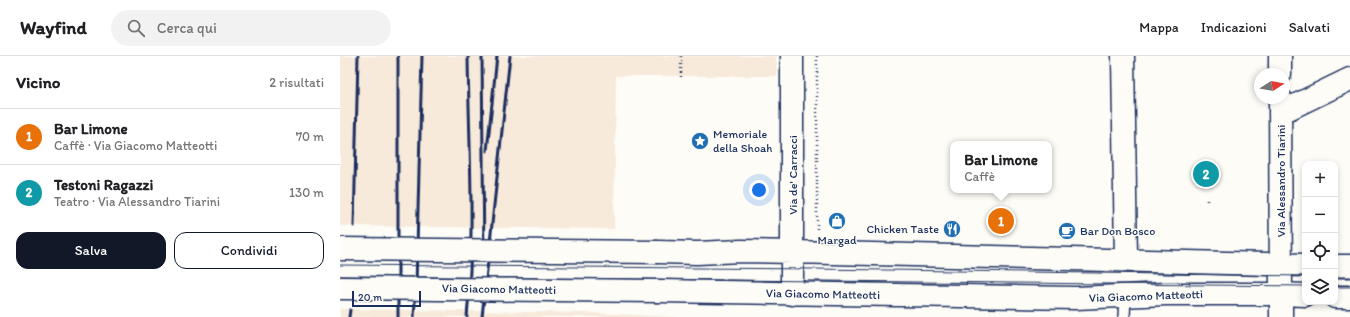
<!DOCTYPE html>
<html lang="it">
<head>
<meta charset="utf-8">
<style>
	:root { --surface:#fff; --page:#f2f2f2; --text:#202124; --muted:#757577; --line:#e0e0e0; --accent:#111827 }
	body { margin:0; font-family:Itim,sans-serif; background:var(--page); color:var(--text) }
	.controls { position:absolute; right:12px; bottom:12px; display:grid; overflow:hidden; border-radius:8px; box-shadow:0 2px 6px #0003 }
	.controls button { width:36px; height:36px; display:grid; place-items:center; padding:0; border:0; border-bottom:1px solid var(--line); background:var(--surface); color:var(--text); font:20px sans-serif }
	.compass { position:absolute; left:914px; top:12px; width:36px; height:36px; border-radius:50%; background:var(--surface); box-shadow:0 2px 6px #0003; rotate:79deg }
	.scale { position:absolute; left:12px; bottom:10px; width:69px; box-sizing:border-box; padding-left:4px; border:2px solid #1b2f5e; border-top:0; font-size:11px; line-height:14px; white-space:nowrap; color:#1b2f5e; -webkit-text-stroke:3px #fdfcf7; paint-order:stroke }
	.you { position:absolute; left:419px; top:134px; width:14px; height:14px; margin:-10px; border:3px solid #fff; border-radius:50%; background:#1a73e8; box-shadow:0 0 0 6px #1a73e833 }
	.badge { display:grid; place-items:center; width:26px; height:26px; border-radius:50%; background:var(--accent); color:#fff; font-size:13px; font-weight:700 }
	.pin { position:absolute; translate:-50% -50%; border:2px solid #fff; box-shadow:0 1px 4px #0006 }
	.popup { position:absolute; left:610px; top:85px; width:102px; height:52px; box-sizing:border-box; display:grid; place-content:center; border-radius:8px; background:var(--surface); filter:drop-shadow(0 1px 3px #0005); font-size:13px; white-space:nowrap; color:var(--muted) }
	.popup b { font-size:15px; color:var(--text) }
	.popup::after { content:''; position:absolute; left:50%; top:100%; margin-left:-8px; border:8px solid transparent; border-top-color:var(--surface) }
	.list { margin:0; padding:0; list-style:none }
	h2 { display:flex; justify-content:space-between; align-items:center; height:52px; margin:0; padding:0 16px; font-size:17px }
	h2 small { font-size:13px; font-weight:400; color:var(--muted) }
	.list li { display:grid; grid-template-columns:26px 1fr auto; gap:12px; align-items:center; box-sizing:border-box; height:56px; padding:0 16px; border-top:1px solid var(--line) }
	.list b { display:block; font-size:15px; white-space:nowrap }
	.list p { margin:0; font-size:13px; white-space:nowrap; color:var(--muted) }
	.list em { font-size:13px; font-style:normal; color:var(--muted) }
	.actions { display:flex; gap:8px; padding:12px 16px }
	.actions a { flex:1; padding:9px 0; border:1px solid var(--accent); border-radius:12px; text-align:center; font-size:14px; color:var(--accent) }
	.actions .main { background:var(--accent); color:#fff }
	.icon { flex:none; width:22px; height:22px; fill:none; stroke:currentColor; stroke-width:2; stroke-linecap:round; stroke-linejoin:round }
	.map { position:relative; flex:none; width:1010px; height:261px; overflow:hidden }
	header { display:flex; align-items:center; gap:24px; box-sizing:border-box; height:56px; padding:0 20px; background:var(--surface); border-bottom:1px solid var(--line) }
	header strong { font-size:19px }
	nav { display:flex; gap:22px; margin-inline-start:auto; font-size:14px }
	.search { width:280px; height:36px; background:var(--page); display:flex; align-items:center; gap:10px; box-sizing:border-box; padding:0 14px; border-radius:22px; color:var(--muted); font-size:15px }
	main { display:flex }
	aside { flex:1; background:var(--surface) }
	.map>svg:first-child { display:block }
	.built { fill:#f8eadb }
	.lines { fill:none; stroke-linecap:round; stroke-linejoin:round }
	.lane-casing { stroke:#1b2f5e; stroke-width:14 }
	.street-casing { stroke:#1b2f5e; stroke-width:25 }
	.secondary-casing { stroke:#1b2f5e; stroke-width:25 }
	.path { stroke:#1b2f5e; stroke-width:2.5; stroke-dasharray:1 3; stroke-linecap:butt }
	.lane { stroke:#fdfcf7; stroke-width:11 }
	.street { stroke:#fdfcf7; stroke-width:22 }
	.secondary { stroke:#fdfcf7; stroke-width:22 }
	.tram { stroke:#1b2f5e; stroke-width:1 }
	.rail { stroke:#1b2f5e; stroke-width:3 }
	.secondary-bridge-casing { stroke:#1b2f5e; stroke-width:25; stroke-linecap:butt }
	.secondary-bridge { stroke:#fdfcf7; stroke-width:22 }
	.labels { text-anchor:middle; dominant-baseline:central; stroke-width:3; stroke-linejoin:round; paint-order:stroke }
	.poi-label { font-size:12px; fill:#1b2f5e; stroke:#fdfcf7; text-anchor:start }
	.street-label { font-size:12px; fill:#1b2f5e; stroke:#fdfcf7 }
</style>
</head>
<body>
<header>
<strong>Wayfind</strong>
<div class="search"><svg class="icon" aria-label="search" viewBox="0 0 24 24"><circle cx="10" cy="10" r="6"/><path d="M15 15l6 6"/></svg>Cerca qui</div>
<nav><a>Mappa</a><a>Indicazioni</a><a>Salvati</a></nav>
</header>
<main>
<aside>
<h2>Vicino<small>2 risultati</small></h2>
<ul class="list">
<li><span class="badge" style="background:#e8710a">1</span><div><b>Bar Limone</b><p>Caffè · Via Giacomo Matteotti</p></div><em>70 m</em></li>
<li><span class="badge" style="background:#0f9aa8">2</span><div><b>Testoni Ragazzi</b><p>Teatro · Via Alessandro Tiarini</p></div><em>130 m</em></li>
</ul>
<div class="actions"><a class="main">Salva</a><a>Condividi</a></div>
</aside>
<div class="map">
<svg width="1010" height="261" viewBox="0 0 1010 261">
	<rect width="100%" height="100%" fill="#fdfcf7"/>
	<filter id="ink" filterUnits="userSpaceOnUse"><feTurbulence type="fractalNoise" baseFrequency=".025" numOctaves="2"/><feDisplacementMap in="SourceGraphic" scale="8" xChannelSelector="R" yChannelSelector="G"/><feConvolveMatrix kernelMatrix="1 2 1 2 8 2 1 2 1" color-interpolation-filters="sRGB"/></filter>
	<g filter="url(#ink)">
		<!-- built -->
		<path class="built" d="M0 0H436L437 20H276L274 173 0 170Z
			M0 253 252 257 339 261H0Z"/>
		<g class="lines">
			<defs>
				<path id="lane" d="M784 261 785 240"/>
				<path id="street" d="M783 0 786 204
					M940 0V18
					M940 42 941 238
					M940 57 1010 23"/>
				<path id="secondary" d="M452 0V238
					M318 196 357 197 401 195 453 196 965 209
					M995 210H1010
					M318 235 736 242 826 238H941L965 239
					M941 238V261
					M995 241H1010"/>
			</defs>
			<!-- lane casing -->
			<use href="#lane" class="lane-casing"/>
			<!-- street casing -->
			<use href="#street" class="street-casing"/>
			<!-- secondary casing -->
			<use href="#secondary" class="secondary-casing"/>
			<!-- path -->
			<path class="path" d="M341 21V0
				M867 144V148
				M477 173V0"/>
			<!-- lane -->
			<use href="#lane" class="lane"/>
			<!-- street -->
			<use href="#street" class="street"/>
			<!-- secondary -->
			<use href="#secondary" class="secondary"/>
			<!-- tram -->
			<path class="tram" d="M0 209 476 213 965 220
				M0 220 965 230
				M995 221H1010
				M995 231H1010"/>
			<!-- rail -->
			<path class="rail" d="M142 0 144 204
				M147 95 157 0
				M14 170 18 0
				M9 261 10 254
				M58 261V0
				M74 261 76 230 82 0
				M127 261C135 174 129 87 128 0
				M142 261 170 0"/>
			<defs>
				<path id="secondary-bridge" d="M0 193 318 196
					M0 232 318 235"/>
			</defs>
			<!-- secondary-bridge casing -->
			<use href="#secondary-bridge" class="secondary-bridge-casing"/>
			<!-- secondary-bridge -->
			<use href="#secondary-bridge" class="secondary-bridge"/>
		</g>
	</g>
	<!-- icons -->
	<defs>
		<symbol id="sight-disc" viewBox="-11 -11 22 22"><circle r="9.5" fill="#1f6fb2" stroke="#fdfcf7"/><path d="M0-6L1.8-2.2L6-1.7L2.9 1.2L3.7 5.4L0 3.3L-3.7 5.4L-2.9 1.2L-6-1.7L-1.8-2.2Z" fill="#fff"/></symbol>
		<symbol id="shop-disc" viewBox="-11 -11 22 22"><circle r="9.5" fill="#1f6fb2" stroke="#fdfcf7"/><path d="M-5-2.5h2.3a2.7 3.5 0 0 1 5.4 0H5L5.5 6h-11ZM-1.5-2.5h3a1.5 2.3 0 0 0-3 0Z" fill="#fff"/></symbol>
		<symbol id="restaurant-disc" viewBox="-11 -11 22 22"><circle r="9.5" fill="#1f6fb2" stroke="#fdfcf7"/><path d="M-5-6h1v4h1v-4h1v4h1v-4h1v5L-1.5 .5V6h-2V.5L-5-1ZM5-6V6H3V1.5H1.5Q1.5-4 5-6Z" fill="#fff"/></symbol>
		<symbol id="cafe-disc" viewBox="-11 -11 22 22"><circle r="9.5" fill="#1f6fb2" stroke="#fdfcf7"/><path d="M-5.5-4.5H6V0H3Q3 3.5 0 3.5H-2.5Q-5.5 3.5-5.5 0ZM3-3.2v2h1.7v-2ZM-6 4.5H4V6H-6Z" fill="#fff"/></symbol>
	</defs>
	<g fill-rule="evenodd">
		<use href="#sight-disc" x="350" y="75" width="20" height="20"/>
		<use href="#shop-disc" x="487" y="155" width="20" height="20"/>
		<use href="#restaurant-disc" x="602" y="163" width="20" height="20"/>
		<use href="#cafe-disc" x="717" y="165" width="20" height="20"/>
	</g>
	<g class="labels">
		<!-- poi labels -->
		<g class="poi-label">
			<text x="373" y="78">Memoriale<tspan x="373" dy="14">della Shoah</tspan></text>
			<text x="599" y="173" text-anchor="end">Chicken Taste</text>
			<text x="740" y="175">Bar Don Bosco</text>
			<text x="497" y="184" text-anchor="middle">Margad</text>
		</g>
		<!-- street labels -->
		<g class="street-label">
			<text transform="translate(453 119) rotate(-90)">Via de' Carracci</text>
			<text transform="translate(941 125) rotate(-90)">Via Alessandro Tiarini</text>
			<text transform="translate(159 233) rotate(1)">Via Giacomo Matteotti</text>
			<text transform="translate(483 238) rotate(1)">Via Giacomo Matteotti</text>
			<text transform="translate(806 240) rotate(-2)">Via Giacomo Matteotti</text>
		</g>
	</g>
</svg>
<div class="controls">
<button>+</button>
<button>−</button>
<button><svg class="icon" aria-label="locate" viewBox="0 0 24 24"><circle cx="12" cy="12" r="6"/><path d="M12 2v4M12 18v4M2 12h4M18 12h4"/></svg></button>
<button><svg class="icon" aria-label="layers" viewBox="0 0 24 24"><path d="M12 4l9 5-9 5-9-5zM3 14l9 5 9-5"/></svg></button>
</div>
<svg class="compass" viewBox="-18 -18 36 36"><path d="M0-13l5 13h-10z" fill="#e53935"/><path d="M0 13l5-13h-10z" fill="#757577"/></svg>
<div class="scale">20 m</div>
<div class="you"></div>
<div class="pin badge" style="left:661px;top:165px;background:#e8710a">1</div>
<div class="popup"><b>Bar Limone</b>Caffè</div>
<div class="pin badge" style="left:866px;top:118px;background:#0f9aa8">2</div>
</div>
</main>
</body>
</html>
